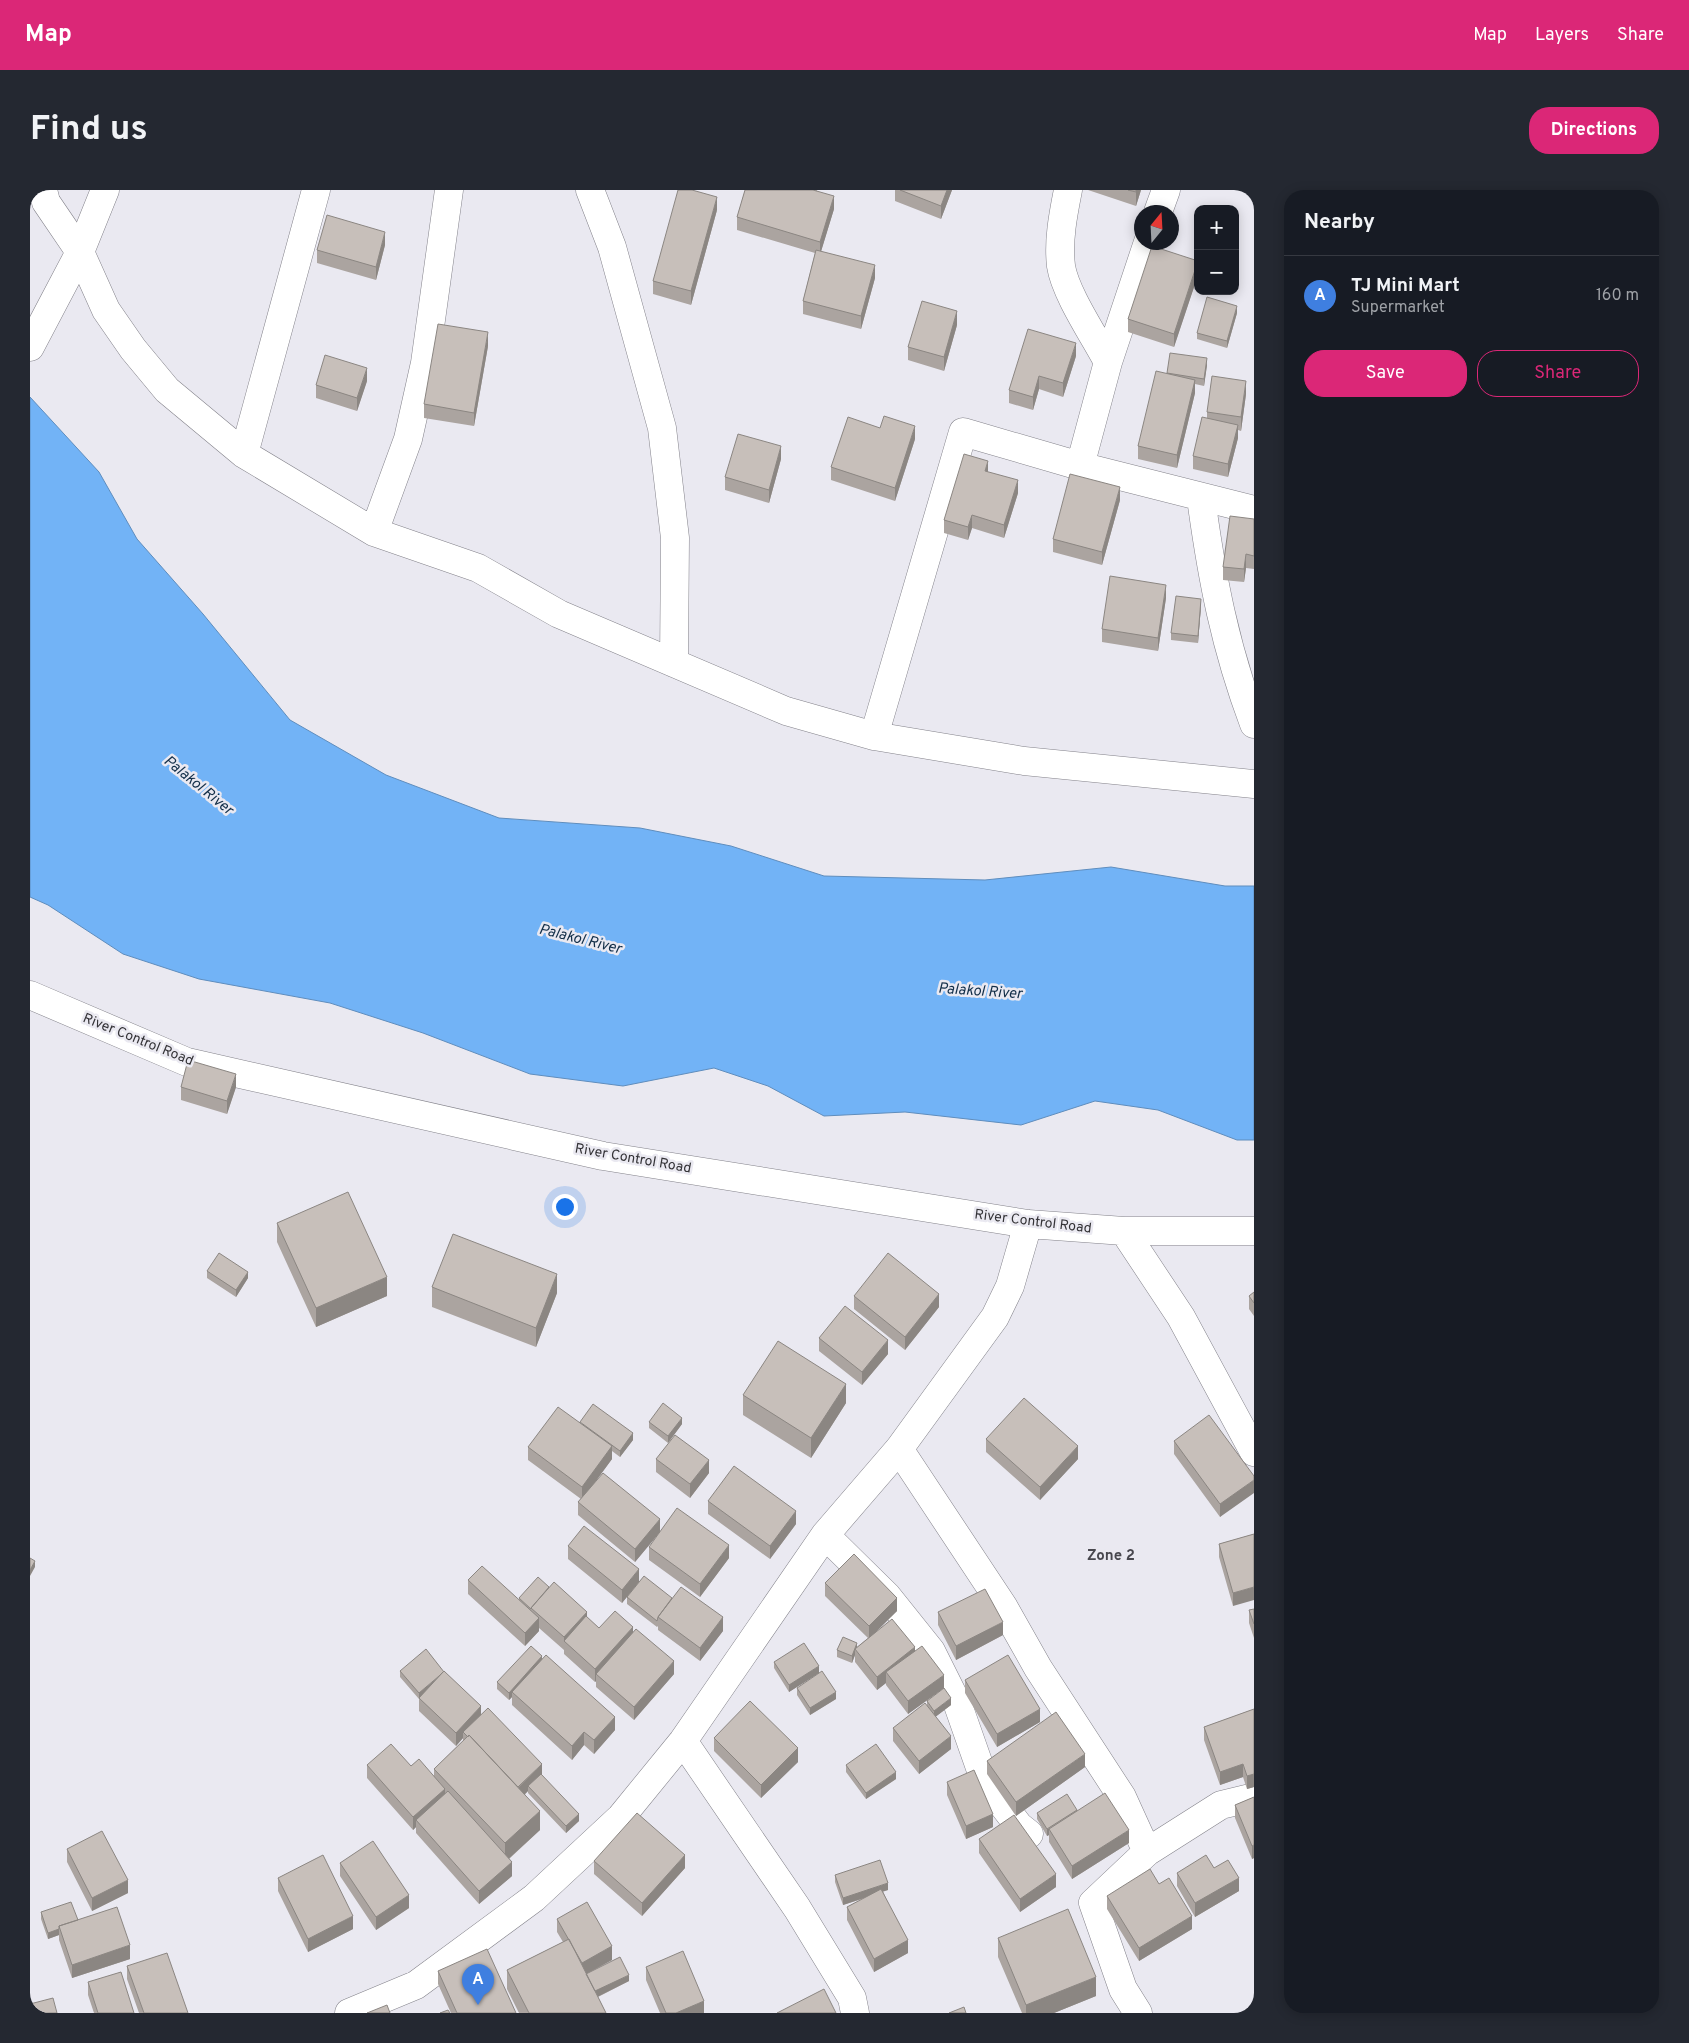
<!DOCTYPE html>
<html lang="en">
<head>
<meta charset="utf-8">
<style>
	:root { --surface:#171b24; --page:#242831; --text:#f1f3f6; --muted:#9ea1a6; --line:#363941; --accent:#db2777 }
	body { margin:0; font-family:Overpass,sans-serif; background:var(--page); color:var(--text) }
	.controls { position:absolute; right:15px; top:15px; display:grid; overflow:hidden; border-radius:10px; box-shadow:0 2px 12px #0003 }
	.controls button { width:45px; height:45px; display:grid; place-items:center; padding:0; border:0; border-bottom:1px solid var(--line); background:var(--surface); color:var(--text); font:25px sans-serif }
	.compass { position:absolute; left:1104px; top:15px; width:45px; height:45px; border-radius:50%; background:var(--surface); box-shadow:0 2px 12px #0003; rotate:18deg }
	.you { position:absolute; left:534px; top:1016px; width:18px; height:18px; margin:-12px; border:4px solid #fff; border-radius:50%; background:#1a73e8; box-shadow:0 0 0 8px #1a73e833 }
	.badge { display:grid; place-items:center; width:32px; height:32px; border-radius:50%; background:var(--accent); color:#fff; font-size:16px; font-weight:700 }
	.pin { position:absolute; translate:-50% -41px; filter:drop-shadow(0 1px 2px #0008) }
	.pin::after { content:''; position:absolute; top:26px; width:18px; height:15px; background:inherit; clip-path:polygon(0 0,100% 0,50% 100%) }
	.list { margin:0; padding:0; list-style:none }
	h2 { display:flex; justify-content:space-between; align-items:center; height:65px; margin:0; padding:0 20px; font-size:21px }
	h2 small { font-size:16px; font-weight:400; color:var(--muted) }
	.list li { display:grid; grid-template-columns:32px 1fr auto; gap:15px; align-items:center; box-sizing:border-box; height:80px; padding:0 20px; border-top:1px solid var(--line) }
	.list b { display:block; font-size:19px; white-space:nowrap }
	.list p { margin:0; font-size:16px; white-space:nowrap; color:var(--muted) }
	.list em { font-size:16px; font-style:normal; color:var(--muted) }
	.actions { display:flex; gap:10px; padding:15px 20px }
	.actions a { flex:1; padding:11px 0; border:1px solid var(--accent); border-radius:20px; text-align:center; font-size:18px; color:var(--accent) }
	.actions .main { background:var(--accent); color:#fff }
	.map { position:relative; flex:none; width:1224px; height:1823px; overflow:hidden; border-radius:20px }
	header { display:flex; align-items:center; gap:30px; box-sizing:border-box; height:70px; padding:0 25px; background:var(--accent); color:#fff }
	header strong { font-size:24px }
	nav { display:flex; gap:28px; margin-inline-start:auto; font-size:18px }
	.intro { display:flex; align-items:center; justify-content:space-between; box-sizing:border-box; height:120px; padding:0 30px }
	h1 { margin:0; font-size:35px }
	.button { padding:12px 22px; border-radius:20px; background:var(--accent); color:#fff; font-size:18px; font-weight:700 }
	main { display:flex; gap:30px; padding:0 30px }
	aside { flex:1; background:var(--surface); border-radius:20px; box-shadow:0 2px 12px #0003 }
	.map>svg:first-child { display:block }
	.water { fill:#72b3f6; stroke:#5f8dbd }
	.lines { fill:none; stroke-linecap:round; stroke-linejoin:round }
	.street-casing { stroke:#83828a; stroke-width:29 }
	.secondary-casing { stroke:#83828a; stroke-width:29 }
	.street { stroke:#fff; stroke-width:28 }
	.secondary { stroke:#fff; stroke-width:28 }
	.wall { fill:#aba4a0 }
	.shaded-wall { fill:#8b8682 }
	.building { fill:#c7bfba; stroke:#8b8682 }
	.labels { text-anchor:middle; dominant-baseline:central; stroke-width:5; stroke-linejoin:round; paint-order:stroke }
	.street-label { font-size:14px; fill:#343337; stroke:#eae9f1 }
	.water-label { font-size:15px; font-style:italic; fill:#122e48; stroke:#eae9f1 }
	.neighbourhood-label { font-size:15px; font-weight:bold; fill:#48474e; stroke:#eae9f1 }
</style>
</head>
<body>
<header>
<strong>Map</strong>
<nav><a>Map</a><a>Layers</a><a>Share</a></nav>
</header>
<div class="intro"><h1>Find us</h1><a class="button">Directions</a></div>
<main>
<div class="map">
<svg width="1224" height="1823" viewBox="0 0 1224 1823">
	<rect width="100%" height="100%" fill="#eae9f1"/>
	<!-- water -->
	<path class="water" d="M0 207 69 282 107 349 173 424 260 530 356 585 469 628 610 638 701 656 794 686 955 690 1081 677 1195 696H1224V950H1207L1128 920 1065 911 991 935 875 922 794 926 738 896 684 878 593 896 500 884 393 843 300 813 169 789 93 764 18 715 0 707Z"/>
	<g class="lines">
		<defs>
			<path id="street" d="M13 0 16 12 50 62 76 120 103 159 137 200 214 264 344 342 448 378 529 424 756 521 844 546 994 571 1224 594
				M560 0 582 57 632 238 645 348 644 473
				M1038 0C1033 25 1028 51 1031 76 1035 103 1065 147 1078 172
				M1128 22 1136 0
				M214 264 286 0
				M1050 276 1078 172 1118 52
				M1171 308C1182 389 1195 457 1224 534
				M344 342 378 249 395 173 419 0
				M844 546 933 242 1050 276 1224 320
				M0 805 157 872 573 966 998 1034 1094 1041H1224
				M1094 1041 1151 1127 1224 1262
				M869 1259 973 1416 1008 1478 1092 1607 1117 1662 1063 1713 1093 1799 1108 1823
				M795 1345 857 1406 901 1461 928 1515 955 1592 989 1636 999 1644
				M653 1551 767 1718 822 1808 825 1823
				M1117 1662 1191 1615 1224 1607
				M319 1823 386 1795 504 1708 591 1627 653 1551 795 1345 869 1259 965 1127 980 1096 998 1034"/>
			<path id="secondary" d="M0 157 50 62 75 0"/>
		</defs>
		<!-- street casing -->
		<use href="#street" class="street-casing"/>
		<!-- secondary casing -->
		<use href="#secondary" class="secondary-casing"/>
		<!-- street -->
		<use href="#street" class="street"/>
		<!-- secondary -->
		<use href="#secondary" class="secondary"/>
	</g>
	<!-- wall -->
	<path class="wall" d="M715 0H787V1L804 19 791 61 845 88 831 139 773 124V111L785 63 707 40V27Z
		M865 0H922L911 29 865 11Z
		M1058 0H1111L1106 16Z
		M687 20 661 115 623 104V91Z
		M355 55 346 90 287 73V60Z
		M1168 71V85L1144 157 1098 142V129Z
		M1207 123 1197 158 1167 149V143Z
		M927 135 914 181 878 170V157Z
		M458 156 444 236 394 228V214Z
		M1046 166 1033 207 1009 199 1003 220 979 213V200Z
		M1177 175 1174 196 1165 194V203L1147 278 1108 269V256L1137 183Z
		M337 191 327 221 286 208V195Z
		M1216 204 1211 241 1208 240V248L1198 287 1163 279V266L1177 228V222Z
		M885 249 865 311 801 290V277Z
		M751 269 739 313 695 300V287Z
		M958 282 988 303 974 348 942 338 938 350 914 343V330Z
		M1090 310 1072 375 1023 362V349Z
		M1224 329V379L1216 378 1214 392 1193 390V377Z
		M1136 408 1128 461 1072 452V439Z
		M1171 416 1168 453 1141 450V443Z
		M151 897H206L197 924 151 910Z
		M247 1033 357 1106 286 1137 247 1052Z
		M177 1081 218 1088 206 1107 177 1088Z
		M402 1097 527 1103 506 1157 402 1117Z
		M1224 1102V1126L1219 1119V1106Z
		M824 1106 909 1117 875 1160 824 1119Z
		M789 1148 858 1164 832 1195 789 1161Z
		M713 1205 816 1213 781 1268 713 1225Z
		M619 1232 652 1234 638 1253 619 1238Z
		M550 1233 603 1250 590 1267 582 1261V1269L565 1292 630 1342 605 1372 548 1325V1312L551 1309 498 1270V1257Z
		M956 1249 1048 1269 1010 1310 956 1262Z
		M1144 1251 1224 1286 1190 1327 1144 1264Z
		M626 1269 679 1283 660 1308 626 1282Z
		M678 1311 766 1334 740 1369 678 1324Z
		M1224 1344 1203 1416 1189 1367V1354Z
		M538 1356 609 1392 592 1413 538 1369Z
		M619 1357 699 1368 670 1407 619 1370Z
		M438 1390 489 1410V1408L519 1397 569 1438 603 1442 644 1484 604 1530 566 1497V1491L565 1492 534 1464V1460L509 1438V1441L495 1456 438 1404Z
		M795 1393 867 1421 845 1442 885 1461 914 1498 878 1524 856 1495V1493L847 1500 825 1472V1465L822 1473 807 1467V1460L827 1457 838 1448 795 1406Z
		M597 1407 642 1408 693 1441 670 1471 628 1440V1436L627 1437 597 1414Z
		M1224 1419V1448L1219 1433V1420Z
		M908 1422 973 1445 926 1470 908 1435Z
		M512 1468 585 1540 564 1564 554 1555 542 1570 482 1515V1507L479 1510 467 1499V1492Z
		M744 1472 789 1483 759 1502 744 1478Z
		M370 1481 451 1525 512 1586 549 1631 536 1643 498 1603V1601L495 1604 510 1640 479 1669 482 1686 449 1714 386 1643V1637L383 1640 337 1588V1575L381 1576 404 1586V1579L433 1551V1548L426 1556 389 1521V1509L370 1487Z
		M935 1490 1010 1532 967 1557 935 1503Z
		M767 1498 806 1509 780 1525 767 1505Z
		M897 1511 921 1515 905 1527 921 1559 889 1584 863 1551V1538L897 1516Z
		M1224 1519V1597L1217 1599 1213 1587 1190 1595 1174 1550V1537Z
		M684 1548 768 1572 731 1608 684 1561Z
		M957 1571 1055 1577 986 1626 957 1584Z
		M816 1575 866 1589 836 1609 816 1582Z
		M917 1592 963 1637 936 1649 917 1605Z
		M1224 1607V1668L1222 1669 1205 1628V1615Z
		M1047 1620 1099 1653 1042 1689 1019 1652V1645L1017 1646 1007 1629V1623Z
		M949 1649 1026 1697 990 1722 949 1663Z
		M37 1659 98 1703 62 1721 37 1672Z
		M564 1671 655 1678 612 1726 564 1684Z
		M310 1673 379 1718 346 1740 310 1686Z
		M1184 1678 1209 1701 1165 1727 1147 1696V1683Z
		M805 1685 858 1700 853 1701 878 1763 844 1782 817 1730V1717L835 1708 813 1715 805 1692Z
		M248 1688 323 1739 278 1762 248 1701Z
		M1129 1694 1162 1739 1109 1771 1077 1719V1706Z
		M11 1722 48 1730 100 1769 42 1788 29 1750V1745L18 1749 11 1729Z
		M527 1729 582 1770 557 1784 599 1791 568 1807 576 1823H489L477 1799V1780L533 1752 527 1742Z
		M968 1748 1066 1806 1024 1823H992L968 1767Z
		M97 1776 158 1823H109L97 1789Z
		M616 1777 674 1823H630L616 1790Z
		M408 1781 486 1823H421L408 1794Z
		M58 1792 104 1823H64L58 1805Z"/>
	<!-- shaded-wall -->
	<path class="shaded-wall" d="M917 0H922L911 29V16Z
		M1106 0H1111L1106 16Z
		M804 6V19L790 65V52Z
		M687 7V20L661 115V101Z
		M355 42V55L346 90V77Z
		M1168 72V85L1144 157V144Z
		M845 75V88L831 139V126Z
		M1207 116V123L1197 158V151Z
		M927 121V135L914 181V167Z
		M458 142V156L444 236V223Z
		M1046 153V166L1033 207V193Z
		M1177 168V175L1174 196V189Z
		M337 178V191L327 221V208Z
		M1009 186V199L1003 220V207Z
		M1165 190V203L1147 278V265Z
		M1216 191V204L1211 241V227Z
		M1208 235V248L1198 287V274Z
		M885 236V249L865 311V298Z
		M751 256V269L739 313V300Z
		M958 271V284L955 281Z
		M988 290V303L974 348V335Z
		M1090 297V310L1072 375V362Z
		M942 325V338L938 350V337Z
		M1216 364V378L1214 392V379Z
		M1136 395V408L1128 461V448Z
		M1171 409V416L1168 453V446Z
		M206 884V897L197 924V911Z
		M218 1082V1088L206 1107V1100Z
		M527 1084V1103L506 1157V1138Z
		M357 1087V1106L286 1137V1118Z
		M909 1104V1117L875 1160V1147Z
		M858 1150V1164L832 1195V1182Z
		M816 1194V1213L781 1268V1248Z
		M652 1228V1234L638 1253V1246Z
		M603 1243V1250L590 1267V1261Z
		M582 1256V1269L552 1310V1297Z
		M1048 1256V1269L1010 1310V1297Z
		M679 1270V1283L660 1308V1294Z
		M1224 1290V1303L1190 1327V1314Z
		M766 1321V1334L740 1369V1356Z
		M630 1329V1342L605 1372V1359Z
		M699 1355V1368L670 1407V1394Z
		M5 1371V1377L0 1386V1380Z
		M609 1379V1392L592 1413V1400Z
		M1224 1397V1410L1203 1416V1403Z
		M867 1408V1421L839 1449V1436Z
		M557 1422V1435L534 1451V1447Z
		M693 1427V1441L670 1471V1458Z
		M509 1428V1441L495 1456V1443Z
		M973 1432V1445L926 1470V1456Z
		M603 1437V1450L566 1484V1491L565 1492V1479Z
		M827 1453V1459H825V1465L822 1473V1466Z
		M885 1457V1470L856 1482V1493L847 1500V1487Z
		M512 1466V1473L482 1502V1507L479 1510V1503Z
		M644 1471V1484L604 1530V1517Z
		M789 1476V1483L759 1502V1495Z
		M414 1482 389 1508V1503Z
		M914 1485V1498L878 1524V1511Z
		M806 1502V1509L780 1525V1518Z
		M921 1508V1515L904 1528V1521Z
		M451 1516V1529L433 1542V1548L426 1556V1543Z
		M1010 1519V1532L967 1557V1544Z
		M585 1527V1540L564 1564V1550Z
		M554 1542V1555L542 1570V1556Z
		M921 1546V1559L889 1584V1571Z
		M768 1558V1572L731 1608V1595Z
		M1055 1564V1577L986 1626V1612Z
		M512 1574V1587L498 1596V1601L488 1611V1598Z
		M1213 1574V1587L1190 1595V1582Z
		M866 1582V1589L836 1609V1603Z
		M1224 1584V1597L1217 1599V1586Z
		M415 1599V1612L386 1630V1637L383 1640V1627Z
		M510 1621V1640L475 1672V1653Z
		M549 1624V1631L536 1643V1636Z
		M963 1624V1637L936 1649V1636Z
		M1017 1639H1019V1645L1017 1646Z
		M1099 1640V1653L1042 1689V1676Z
		M1224 1655V1668L1222 1669V1656Z
		M655 1665V1678L612 1726V1713Z
		M482 1672V1686L449 1714V1701Z
		M1026 1684V1697L990 1722V1709Z
		M1209 1688V1701L1165 1727V1713Z
		M98 1690V1703L62 1721V1708Z
		M858 1693V1700L813 1715V1708Z
		M379 1705V1718L346 1740V1727Z
		M323 1726V1739L278 1762V1749Z
		M1162 1726V1739L1109 1771V1758Z
		M29 1739V1745L18 1749V1743Z
		M878 1750V1763L844 1782V1769Z
		M100 1755V1769L42 1788V1775Z
		M582 1756V1770L552 1786V1773Z
		M599 1785V1791L565 1808V1801Z
		M1066 1787V1806L1024 1823H996V1815Z
		M674 1811V1823H646Z"/>
	<!-- building -->
	<path class="building" d="M648 0H662L687 7 661 101 623 91Z
		M715 0H783L804 6 790 52 707 27Z
		M870 0H917L911 16Z
		M1098 0H1106V2Z
		M297 25 355 42 346 77 287 60Z
		M1122 56 1168 71 1144 144 1098 129Z
		M786 60 845 75 831 126 773 111Z
		M1177 107 1207 116 1197 151 1167 143Z
		M892 111 927 121 914 167 878 157Z
		M408 134 458 142 444 223 394 214Z
		M998 139 1046 153 1033 193 1009 186 1003 207 979 200Z
		M1140 163 1177 168 1174 189 1137 183Z
		M295 165 337 178 327 208 286 195Z
		M1126 181 1165 190 1147 265 1108 256Z
		M1182 186 1216 191 1211 227 1177 222Z
		M854 226 885 236 865 298 801 277 818 227 850 238Z
		M1172 227 1208 235 1198 274 1163 266Z
		M708 244 751 256 739 300 695 287Z
		M934 264 958 271 955 281 988 290 974 335 942 325 938 337 914 330Z
		M1040 284 1090 297 1072 362 1023 349Z
		M1200 326 1224 329V366L1216 364 1214 379 1193 377Z
		M1080 386 1136 395 1128 448 1072 439Z
		M1146 406 1171 409 1168 446 1141 443Z
		M158 870 206 884 197 911 151 897Z
		M318 1002 357 1087 286 1118 247 1033Z
		M423 1044 527 1084 506 1138 402 1097Z
		M189 1063 218 1082 206 1100 177 1081Z
		M858 1063 909 1104 875 1147 824 1106Z
		M1224 1102V1113L1219 1106Z
		M815 1116 858 1150 832 1182 789 1148Z
		M748 1151 816 1194 781 1248 713 1205Z
		M994 1208 1048 1256 1010 1297 956 1249Z
		M633 1213 652 1228 638 1246 619 1232Z
		M563 1214 603 1243 590 1261 550 1232Z
		M528 1217 582 1256 552 1297 498 1257Z
		M1179 1225 1224 1286V1290L1190 1314 1144 1251Z
		M645 1245 679 1270 660 1294 626 1269Z
		M704 1276 766 1321 740 1356 678 1311Z
		M573 1283 630 1329 605 1359 548 1312Z
		M647 1318 699 1355 670 1394 619 1357Z
		M554 1336 609 1379 592 1400 538 1356Z
		M1224 1344V1397L1203 1403 1189 1354Z
		M824 1364 867 1408 839 1436 795 1393Z
		M0 1368 5 1371 0 1380Z
		M452 1376 509 1428 495 1443 438 1390Z
		M614 1386 642 1408 628 1427 627 1431 597 1407Z
		M508 1387 519 1397 501 1418H502L501 1419 489 1408Z
		M524 1392 557 1422 534 1447 501 1418Z
		M651 1397 693 1427 670 1458 628 1427Z
		M955 1399 973 1432 926 1456 908 1422Z
		M1224 1419V1434L1219 1420Z
		M585 1421 603 1437 565 1479 534 1451 556 1426 569 1438Z
		M862 1429 885 1457 847 1487 825 1459Z
		M606 1439 644 1471 604 1517 566 1484Z
		M813 1447 827 1453 822 1466 807 1460Z
		M774 1453 789 1476 759 1495 744 1472Z
		M501 1456 512 1466 479 1503 467 1492Z
		M892 1456 914 1485 878 1511 856 1482Z
		M396 1459 414 1482V1481L409 1486 389 1503 370 1481Z
		M516 1465 585 1527 564 1550 554 1542 542 1556 482 1502Z
		M978 1465 1010 1519 967 1544 935 1490Z
		M414 1481 451 1516 426 1543 389 1508Z
		M792 1481 806 1502 780 1518 767 1498Z
		M914 1498 921 1508 904 1521 897 1511Z
		M720 1511 768 1558 731 1595 684 1548Z
		M895 1513 921 1546 889 1571 863 1538Z
		M458 1518 512 1574 488 1597 439 1545 438 1547 433 1542Z
		M1224 1519V1584L1217 1586 1213 1574 1190 1582 1174 1537Z
		M1026 1522 1055 1564 986 1612 957 1571Z
		M439 1545 510 1621 475 1653 404 1579Z
		M361 1554 381 1576 389 1569 415 1599 383 1627 337 1575Z
		M846 1554 866 1582 836 1603 816 1575Z
		M944 1580 963 1624 936 1636 917 1592Z
		M511 1584 549 1624 536 1636 498 1596Z
		M418 1601 482 1672 449 1701 386 1630Z
		M1075 1603 1099 1640 1042 1676 1019 1639Z
		M1037 1604 1047 1620 1017 1639 1007 1623Z
		M1224 1607V1655L1222 1656 1205 1615Z
		M607 1623 655 1665 612 1713 564 1671Z
		M984 1625 1026 1684 990 1709 949 1649Z
		M72 1641 98 1690 62 1708 37 1659Z
		M343 1651 379 1705 346 1727 310 1673Z
		M293 1665 323 1726 278 1749 248 1688Z
		M1176 1665 1184 1678 1198 1670 1209 1688 1165 1713 1147 1683Z
		M850 1670 858 1693 813 1708 805 1685Z
		M1120 1679 1129 1694 1139 1688 1162 1726 1109 1758 1077 1706Z
		M851 1699 878 1750 844 1769 817 1717Z
		M41 1712 48 1730 29 1736V1739L18 1743 11 1722Z
		M557 1712 582 1756 552 1773 527 1729Z
		M87 1717 100 1755 42 1775 29 1736Z
		M1038 1719 1066 1787 996 1815 968 1748Z
		M539 1749 576 1823H499L477 1780Z
		M457 1759 486 1823H427L408 1781Z
		M653 1761 674 1811 646 1823H636L616 1777Z
		M137 1763 158 1823H114L97 1776Z
		M590 1767 599 1785 565 1801 556 1784Z
		M91 1782 104 1823H68L58 1792Z
		M794 1799 806 1823H747Z
		M23 1808 27 1823H0V1814Z
		M357 1815 360 1823H337Z
		M934 1817 936 1823H919Z
		M418 1820 420 1823H410Z"/>
	<g class="labels">
		<!-- street labels -->
		<g class="street-label">
			<text transform="translate(108 850) rotate(22)">River Control Road</text>
			<text transform="translate(603 969) rotate(10)">River Control Road</text>
			<text transform="translate(1003 1032) rotate(7)">River Control Road</text>
		</g>
		<!-- water labels -->
		<g class="water-label">
			<text transform="translate(168 596) rotate(39)">Palakol River</text>
			<text transform="translate(550 750) rotate(14)">Palakol River</text>
			<text transform="translate(950 802) rotate(4)">Palakol River</text>
		</g>
		<!-- neighbourhood labels -->
		<g class="neighbourhood-label">
			<text x="1081" y="1366">Zone 2</text>
		</g>
	</g>
</svg>
<div class="controls">
<button>+</button>
<button>−</button>
</div>
<svg class="compass" viewBox="-18 -18 36 36"><path d="M0-13l5 13h-10z" fill="#e53935"/><path d="M0 13l5-13h-10z" fill="#9ea1a6"/></svg>
<div class="you"></div>
<div class="pin badge" style="left:448px;top:1815px;background:#3f7fe0">A</div>
</div>
<aside>
<h2>Nearby<small></small></h2>
<ul class="list">
<li><span class="badge" style="background:#3f7fe0">A</span><div><b>TJ Mini Mart</b><p>Supermarket</p></div><em>160 m</em></li>
</ul>
<div class="actions"><a class="main">Save</a><a>Share</a></div>
</aside>
</main>
</body>
</html>
